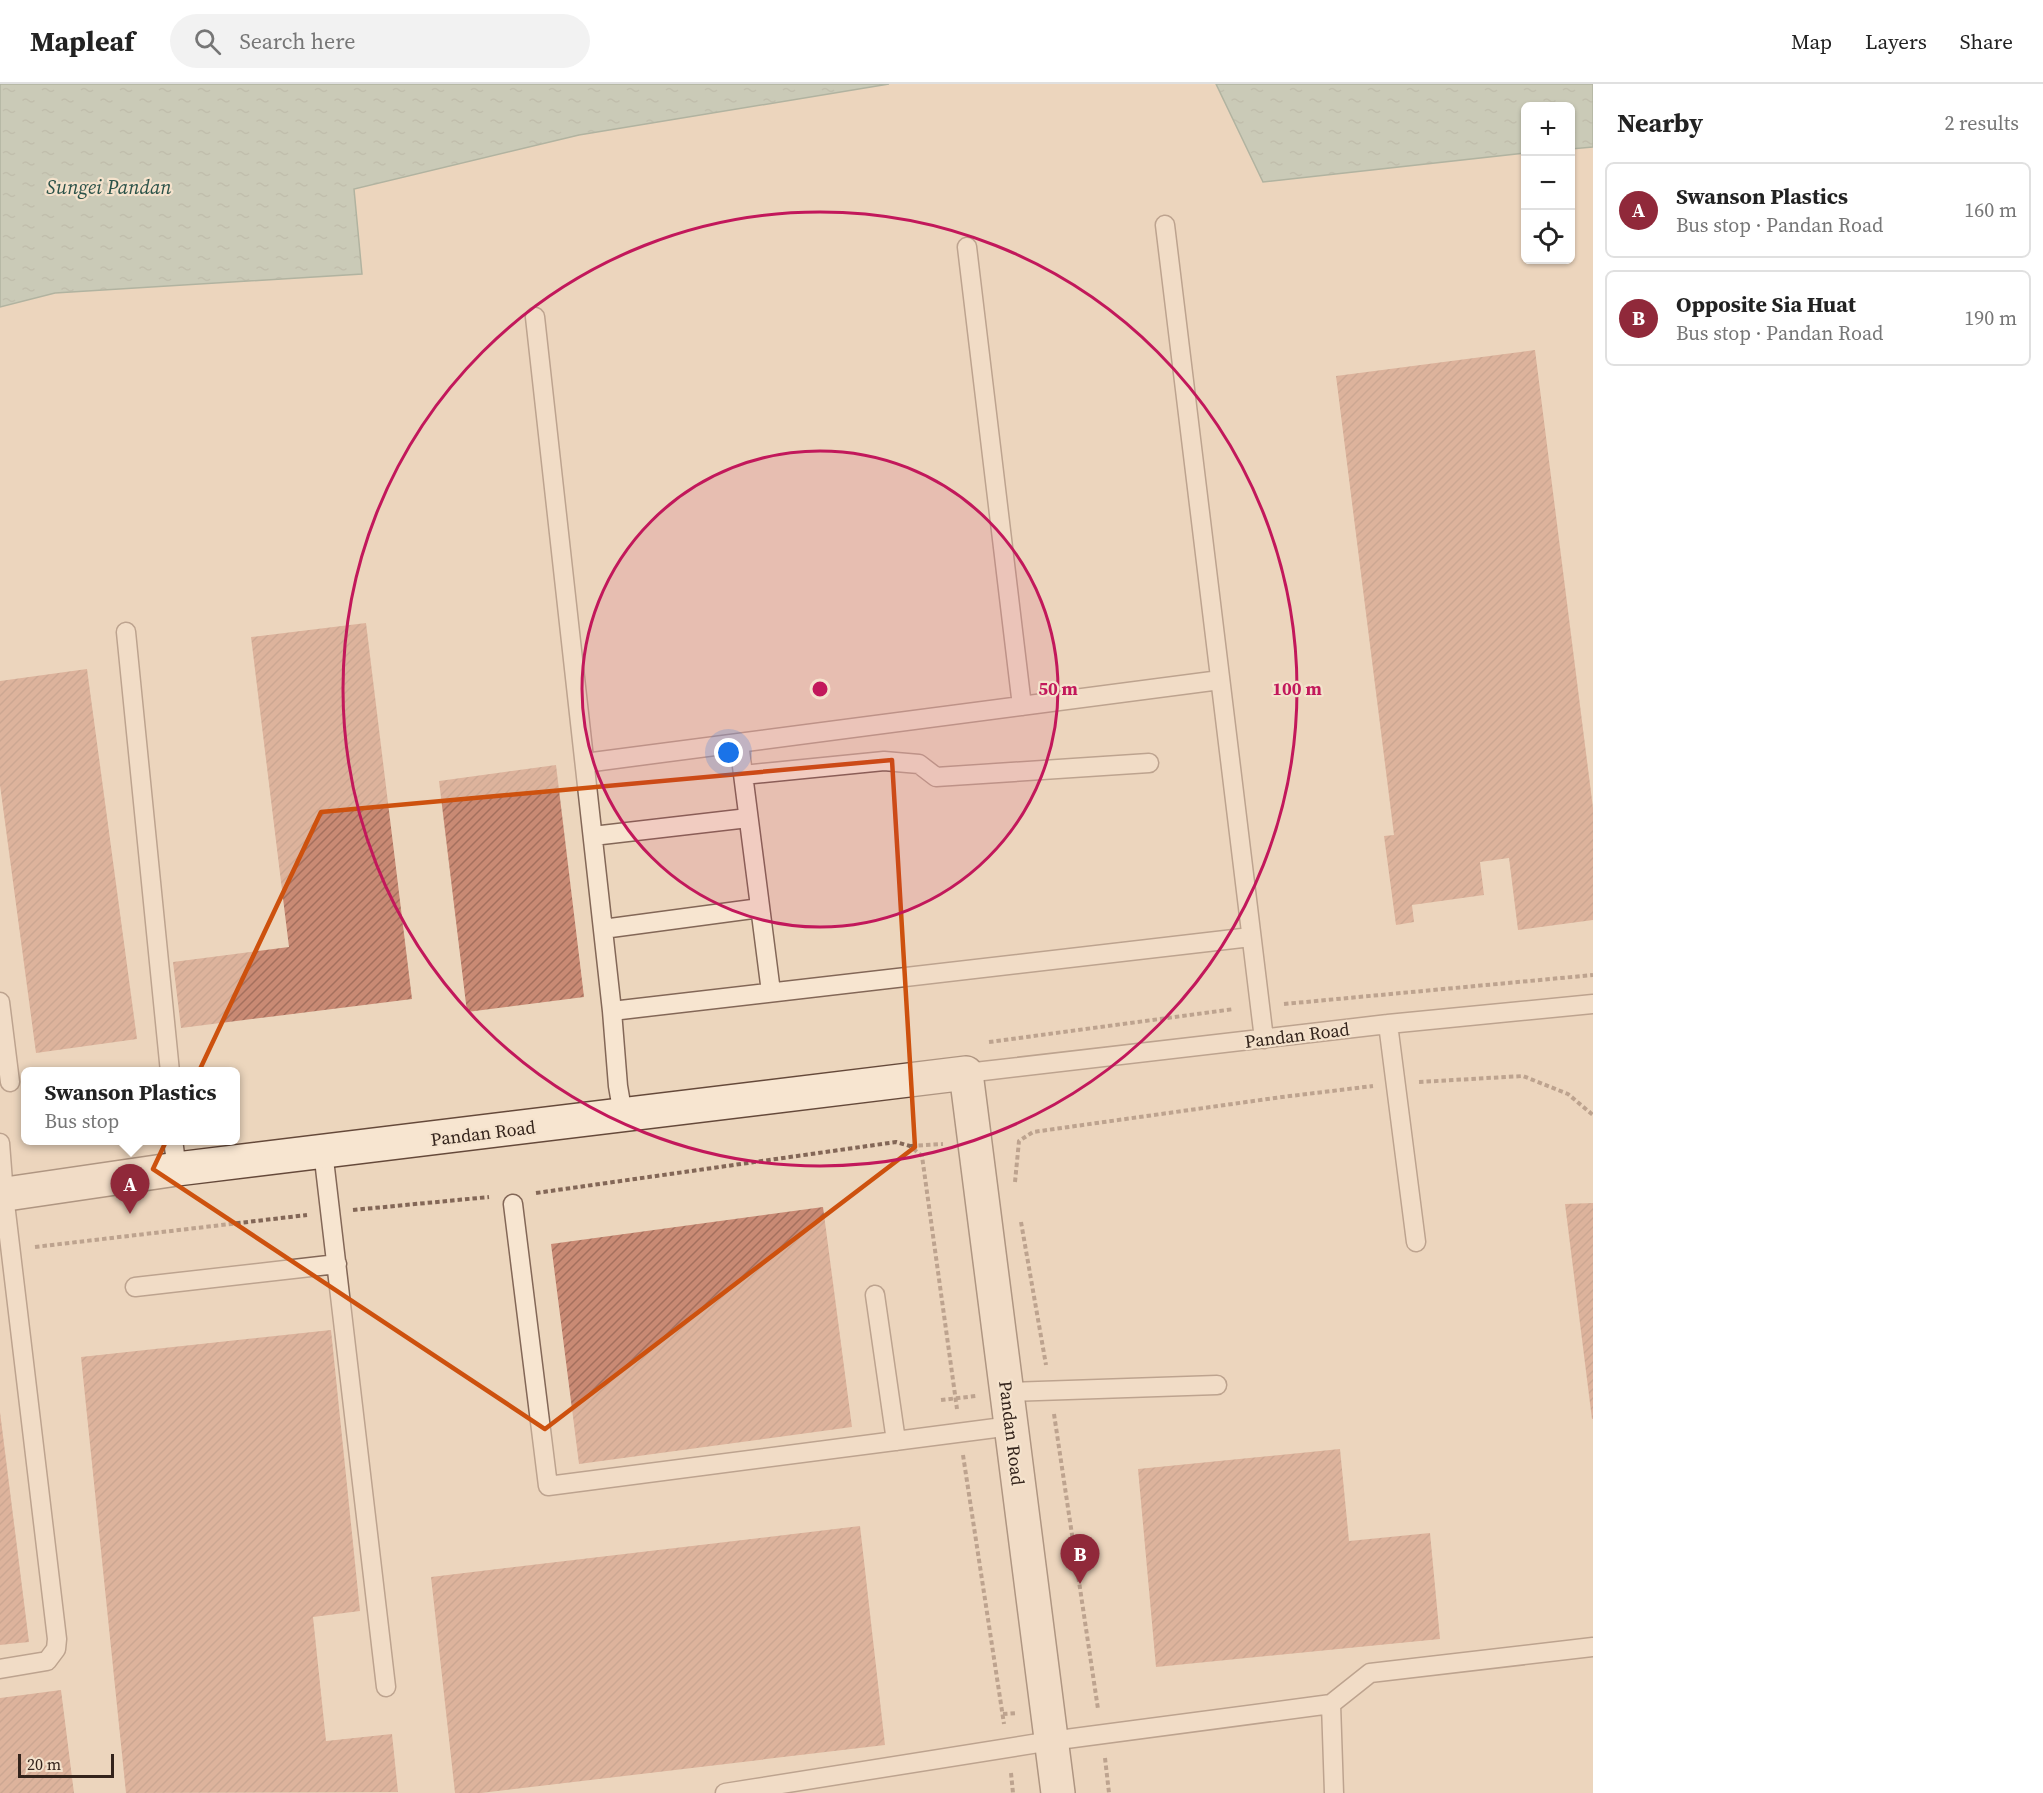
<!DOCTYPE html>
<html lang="en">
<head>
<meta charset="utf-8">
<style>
	:root { --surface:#fff; --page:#f2f2f2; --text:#222; --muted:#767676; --line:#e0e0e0; --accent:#90293a }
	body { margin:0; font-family:"Source Serif 4",serif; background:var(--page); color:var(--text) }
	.controls { position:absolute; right:18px; top:18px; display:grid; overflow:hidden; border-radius:9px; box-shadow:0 2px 4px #0004 }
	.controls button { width:54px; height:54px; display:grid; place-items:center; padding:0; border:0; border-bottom:2px solid var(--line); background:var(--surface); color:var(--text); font:30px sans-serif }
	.scale { position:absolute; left:18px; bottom:15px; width:96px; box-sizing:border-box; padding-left:6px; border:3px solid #33231b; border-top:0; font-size:16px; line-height:21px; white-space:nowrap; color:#33231b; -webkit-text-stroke:4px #f4e2cc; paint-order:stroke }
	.you { position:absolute; left:729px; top:669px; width:21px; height:21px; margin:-15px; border:4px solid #fff; border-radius:50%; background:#1a73e8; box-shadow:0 0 0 9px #1a73e833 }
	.badge { display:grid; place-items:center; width:39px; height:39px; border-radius:50%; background:var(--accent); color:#fff; font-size:20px; font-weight:700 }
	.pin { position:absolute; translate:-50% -50px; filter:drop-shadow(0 2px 3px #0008) }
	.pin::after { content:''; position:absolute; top:32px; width:21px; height:18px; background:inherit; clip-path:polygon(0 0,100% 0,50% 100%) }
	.popup { position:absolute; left:21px; top:983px; width:219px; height:78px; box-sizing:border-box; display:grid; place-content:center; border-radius:9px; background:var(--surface); filter:drop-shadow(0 2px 4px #0005); font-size:20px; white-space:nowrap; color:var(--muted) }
	.popup b { font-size:22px; color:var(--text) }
	.popup::after { content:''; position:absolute; left:50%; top:100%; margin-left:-12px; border:12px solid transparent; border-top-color:var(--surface) }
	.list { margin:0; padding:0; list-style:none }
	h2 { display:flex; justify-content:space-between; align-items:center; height:78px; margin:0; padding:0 24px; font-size:26px }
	h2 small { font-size:20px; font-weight:400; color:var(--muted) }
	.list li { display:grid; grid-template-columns:39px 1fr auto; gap:18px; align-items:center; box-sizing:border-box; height:96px; margin:0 12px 12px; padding:0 12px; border:2px solid var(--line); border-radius:9px }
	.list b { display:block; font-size:22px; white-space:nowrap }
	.list p { margin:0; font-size:20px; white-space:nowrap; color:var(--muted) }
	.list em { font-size:20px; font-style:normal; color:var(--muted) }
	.icon { flex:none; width:33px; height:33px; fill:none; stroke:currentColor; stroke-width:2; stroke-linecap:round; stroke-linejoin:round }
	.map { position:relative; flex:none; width:1593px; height:1709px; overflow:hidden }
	header { display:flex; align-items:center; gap:36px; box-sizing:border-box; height:84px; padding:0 30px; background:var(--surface); border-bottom:2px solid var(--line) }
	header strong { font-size:28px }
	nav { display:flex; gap:33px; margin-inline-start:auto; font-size:21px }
	.search { width:420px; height:54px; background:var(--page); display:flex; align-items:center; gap:15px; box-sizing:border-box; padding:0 21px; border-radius:33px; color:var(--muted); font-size:22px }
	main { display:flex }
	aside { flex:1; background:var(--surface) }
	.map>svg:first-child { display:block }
	.water { fill:url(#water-ripples); stroke:#698a7d; stroke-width:1.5 }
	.building { fill:url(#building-hatch) }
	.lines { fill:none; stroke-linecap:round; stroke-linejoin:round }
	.lane-casing { stroke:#836757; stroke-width:21 }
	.secondary-casing { stroke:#65493a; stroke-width:36 }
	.path { stroke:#836757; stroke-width:4; stroke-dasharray:4.5 3; stroke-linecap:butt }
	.lane { stroke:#f7e5d0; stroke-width:18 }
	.secondary { stroke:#f7e5d0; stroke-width:33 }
	.marked { fill:none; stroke:#cd510e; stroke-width:4.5; stroke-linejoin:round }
	.ring { fill:none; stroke:#c2185b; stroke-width:3 }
	.labels { text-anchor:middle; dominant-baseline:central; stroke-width:4.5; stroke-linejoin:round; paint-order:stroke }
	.street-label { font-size:18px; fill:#33231b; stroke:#f4e2cc }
	.water-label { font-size:20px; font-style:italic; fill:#2b5249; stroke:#f4e2cc }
	.centre { fill:#c2185b; stroke:#f4e2cc; stroke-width:3 }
	.ring-label { font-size:18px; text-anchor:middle; font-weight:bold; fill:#c2185b; stroke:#f4e2cc; stroke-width:4.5; stroke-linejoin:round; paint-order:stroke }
</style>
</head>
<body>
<header>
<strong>Mapleaf</strong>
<div class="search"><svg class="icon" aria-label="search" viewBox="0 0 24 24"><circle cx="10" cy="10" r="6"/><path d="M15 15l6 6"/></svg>Search here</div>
<nav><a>Map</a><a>Layers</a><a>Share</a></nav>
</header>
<main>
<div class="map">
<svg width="1593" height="1709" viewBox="0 0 1593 1709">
	<defs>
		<pattern id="water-ripples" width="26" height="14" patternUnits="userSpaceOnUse" patternTransform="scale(1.5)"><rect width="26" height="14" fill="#a1bdb0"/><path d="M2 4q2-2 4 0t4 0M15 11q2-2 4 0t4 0" fill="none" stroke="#8ba297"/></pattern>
		<pattern id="building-hatch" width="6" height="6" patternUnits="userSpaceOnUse" patternTransform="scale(1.5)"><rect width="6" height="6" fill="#c98a74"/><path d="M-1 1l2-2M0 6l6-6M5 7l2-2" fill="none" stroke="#a4705e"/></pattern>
	</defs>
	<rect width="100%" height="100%" fill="#ecd6bd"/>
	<!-- water -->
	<path class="water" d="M0 0H889L579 51 354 105 362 190 55 209 0 223Z
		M1216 0H1593V63L1571 65 1570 22H1526L1525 69 1263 98Z"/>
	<!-- building -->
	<path class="building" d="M1535 266 1593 724V836L1518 846 1509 774 1480 778 1484 811 1412 821 1414 838 1396 841 1384 752 1394 751 1336 292Z
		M366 539 412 915 181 944 173 878 289 863 251 553Z
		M87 585 137 955 36 969 0 701V597Z
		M556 681 584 913 467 928 439 697Z
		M1593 1119V1335H1592L1565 1120Z
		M823 1123 852 1343 579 1380 551 1160Z
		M331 1246 360 1527 313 1533 326 1657 392 1650 398 1708 126 1709 81 1273Z
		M0 1328 29 1558 0 1561Z
		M1340 1365 1349 1457 1430 1449 1440 1555 1156 1583 1138 1385Z
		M860 1442 885 1661 481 1709H455L431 1493Z
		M61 1606 74 1709H0V1614Z"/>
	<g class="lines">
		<defs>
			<path id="lane" d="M1165 141 1264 955
				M967 163 1022 622
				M535 233 612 927 618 1002 623 1031
				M126 548 170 988
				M739 659 771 908
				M585 679 1220 596
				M743 691 884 677 919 680 936 693 1149 679
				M593 752 748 734
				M603 845 760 824
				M0 918 10 998
				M612 927 1251 853
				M1388 940 1416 1158
				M966 989 1388 940 1593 920
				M173 1056 177 1085
				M0 1059 4 1111 57 1555 56 1565 47 1577 0 1585
				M323 1067 386 1603
				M513 1120 548 1402 1011 1342
				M135 1203 337 1180
				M875 1211 896 1357
				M1007 1308 1217 1301
				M1331 1620 1334 1709
				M725 1709 1051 1657 1331 1620 1370 1589 1593 1563"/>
			<path id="secondary" d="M0 1111 177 1085 966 989 1058 1709"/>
		</defs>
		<!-- lane casing -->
		<use href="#lane" class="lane-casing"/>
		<!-- secondary casing -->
		<use href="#secondary" class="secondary-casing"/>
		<!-- path -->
		<path class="path" d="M1284 920 1593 891
			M989 958 1234 925
			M1419 998 1523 992 1568 1010 1593 1031
			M911 1062 943 1060
			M1015 1098 1019 1057 1033 1048 1282 1013 1373 1002
			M536 1109 896 1058 910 1062 922 1072 957 1325
			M353 1126 489 1113
			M1021 1138 1046 1281
			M35 1163 307 1131
			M941 1316 976 1312
			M1054 1330 1098 1625
			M963 1371 1004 1640
			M1003 1630 1017 1629
			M1105 1674 1109 1709
			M1011 1689 1013 1709"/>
		<!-- lane -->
		<use href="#lane" class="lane"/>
		<!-- secondary -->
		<use href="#secondary" class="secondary"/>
	</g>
	<!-- marked area -->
	<path d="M0 0H1593V1709H0ZM892 676 915 1063 545 1345 153 1085 321 728Z" fill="#ecd6bd" fill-opacity=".55" fill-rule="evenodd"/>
	<path class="marked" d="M892 676 915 1063 545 1345 153 1085 321 728Z"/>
	<!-- distance rings -->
	<circle cx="820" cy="605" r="238" fill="#c2185b" fill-opacity=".12"/>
	<g class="ring">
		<circle cx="820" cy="605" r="238"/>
		<circle cx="820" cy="605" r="477"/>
	</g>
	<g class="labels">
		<!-- street labels -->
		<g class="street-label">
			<text transform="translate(1297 951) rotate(-7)">Pandan Road</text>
			<text transform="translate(483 1049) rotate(-7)">Pandan Road</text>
			<text transform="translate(1012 1349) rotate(83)">Pandan Road</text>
		</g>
		<!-- water labels -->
		<g class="water-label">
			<text x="109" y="103">Sungei Pandan</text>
		</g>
	</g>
	<circle cx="820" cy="605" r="9" class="centre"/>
	<g class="ring-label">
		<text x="1058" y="611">50 m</text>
		<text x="1297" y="611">100 m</text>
	</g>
</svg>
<div class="controls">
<button>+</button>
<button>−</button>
<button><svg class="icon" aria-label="locate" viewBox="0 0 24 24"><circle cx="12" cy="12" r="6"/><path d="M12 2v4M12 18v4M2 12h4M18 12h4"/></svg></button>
</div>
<div class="scale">20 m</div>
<div class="you"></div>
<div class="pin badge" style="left:130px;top:1130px">A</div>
<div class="popup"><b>Swanson Plastics</b>Bus stop</div>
<div class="pin badge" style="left:1080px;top:1500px">B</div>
</div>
<aside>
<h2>Nearby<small>2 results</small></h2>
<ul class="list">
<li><span class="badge">A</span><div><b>Swanson Plastics</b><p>Bus stop · Pandan Road</p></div><em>160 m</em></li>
<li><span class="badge">B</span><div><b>Opposite Sia Huat</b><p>Bus stop · Pandan Road</p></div><em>190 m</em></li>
</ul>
</aside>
</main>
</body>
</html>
